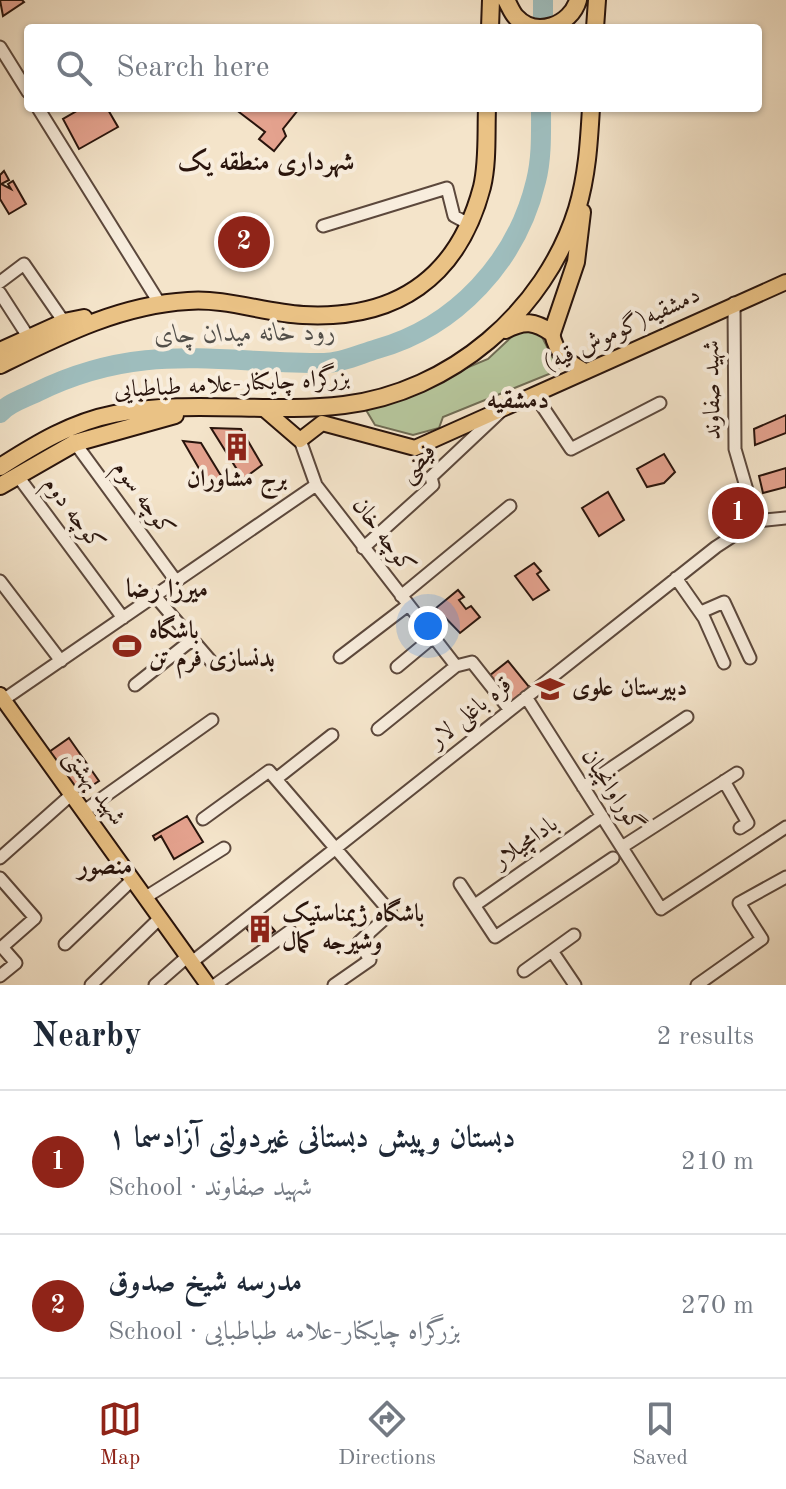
<!DOCTYPE html>
<html lang="en">
<head>
<meta charset="utf-8">
<style>
	:root { --surface:#fff; --page:#f6f6f7; --text:#1f2937; --muted:#747a83; --line:#e0e1e3; --accent:#8f2418 }
	body { margin:0; font-family:"Old Standard TT",Amiri,serif; background:var(--page); color:var(--text) }
	.you { position:absolute; left:428px; top:626px; width:28px; height:28px; margin:-20px; border:6px solid #fff; border-radius:50%; background:#1a73e8; box-shadow:0 0 0 12px #1a73e833 }
	.badge { display:grid; place-items:center; width:52px; height:52px; border-radius:50%; background:var(--accent); color:#fff; font-size:26px; font-weight:700 }
	.pin { position:absolute; translate:-50% -50%; border:4px solid #fff; box-shadow:0 2px 8px #0006 }
	.list { margin:0; padding:0; list-style:none }
	h2 { display:flex; justify-content:space-between; align-items:center; height:104px; margin:0; padding:0 32px; font-size:34px }
	h2 small { font-size:26px; font-weight:400; color:var(--muted) }
	.list li { display:grid; grid-template-columns:52px 1fr auto; gap:24px; align-items:center; box-sizing:border-box; height:144px; padding:0 32px; border-top:2px solid var(--line) }
	.list b { display:block; font-size:30px; white-space:nowrap }
	.list p { margin:0; font-size:26px; white-space:nowrap; color:var(--muted) }
	.list em { font-size:26px; font-style:normal; color:var(--muted) }
	.icon { flex:none; width:44px; height:44px; fill:none; stroke:currentColor; stroke-width:2; stroke-linecap:round; stroke-linejoin:round }
	.map { position:relative; flex:none; width:786px; height:985px; overflow:hidden }
	.search { position:absolute; background:var(--surface); box-shadow:0 2px 6px #0004; left:24px; right:24px; top:24px; height:88px; display:flex; align-items:center; gap:20px; box-sizing:border-box; padding:0 28px; border-radius:8px; color:var(--muted); font-size:30px }
	.sheet { height:392px; background:var(--surface) }
	nav { display:flex; justify-content:space-around; align-items:center; box-sizing:border-box; height:112px; border-top:2px solid var(--line); background:var(--surface); font-size:22px; color:var(--muted) }
	nav a { display:grid; justify-items:center; gap:4px }
	nav .on { color:var(--accent) }
	.map>svg:first-child { display:block }
	.green { fill:#b6c59b; stroke:#706c54; stroke-width:2 }
	.lines { fill:none; stroke-linecap:round; stroke-linejoin:round }
	.river { stroke:#9ebdbd; stroke-width:20 }
	.building { fill:#e4a28e; stroke:#29140c; stroke-width:2 }
	.minor-casing { stroke:#5c483c; stroke-width:15 }
	.major-casing { stroke:#29140c; stroke-width:18 }
	.highway-casing { stroke:#29140c; stroke-width:20 }
	.minor { stroke:#f8eddd; stroke-width:11 }
	.major { stroke:#eac285; stroke-width:14 }
	.highway { stroke:#eac285; stroke-width:16 }
	.labels { text-anchor:middle; dominant-baseline:central; stroke-width:8; stroke-linejoin:round; paint-order:stroke }
	.street-label { font-size:24px; fill:#29140c; stroke:#f8eddd }
	.poi-label { font-size:24px; font-weight:bold; fill:#29140c; stroke:#f8eddd; text-anchor:start }
	.neighbourhood-label { font-size:26px; font-weight:bold; fill:#29140c; stroke:#f8eddd }
	.water-label { font-size:26px; font-style:italic; fill:#524f4a; stroke:#f8eddd }
</style>
</head>
<body>
<div class="map">
<svg width="786" height="985" viewBox="0 0 786 985">
	<rect width="100%" height="100%" fill="#f4e4ca"/>
	<filter id="stains"><feTurbulence type="fractalNoise" baseFrequency=".0025" numOctaves="4"/><feColorMatrix values="0 0 0 0 .2 0 0 0 0 .09 0 0 0 0 .02 0 0 0 .5 -.17"/></filter>
	<radialGradient id="worn" r=".72"><stop offset=".6" stop-color="#630" stop-opacity="0"/><stop offset="1" stop-color="#630" stop-opacity=".3"/></radialGradient>
	<!-- green -->
	<path class="green" d="M520 329 540 333 559 370 443 417 439 428 413 435 375 425 366 410 488 359Z"/>
	<g class="lines">
		<!-- river -->
		<path class="river" d="M543 28V0
			M0 413C8 403 25 398 37 392 141 341 215 363 324 363 341 363 360 354 377 349 456 327 517 261 536 181 542 157 541 132 541 108"/>
	</g>
	<!-- building -->
	<path class="building" d="M0 0H22L24 2 3 16Z
		M82 108H107L118 127 79 149 63 119Z
		M296 108 298 110 283 129 286 136 274 151 259 139 265 132 235 109Z
		M4 171 9 180 1 184 11 189 8 184 13 181 26 204 9 214 0 199V175Z
		M786 415V433L755 445 754 429Z
		M211 428 241 429 262 465 243 479Z
		M183 441 201 443 223 479 208 484Z
		M664 454 675 472 664 483 647 487 637 469Z
		M786 468V487L763 493 759 476Z
		M608 492 624 520 599 536 582 508Z
		M534 563 541 571 537 574 549 590 533 600 515 576Z
		M458 590 464 597 459 600 466 609 471 606 480 617 460 633 436 608Z
		M508 661 530 688 510 704 489 676Z
		M69 738 99 781 79 794 49 752Z
		M187 816 203 842 174 859 161 836 155 840 153 836Z
		M262 916 275 931 258 943 246 928Z"/>
	<g class="lines">
		<defs>
			<path id="minor" d="M0 47 28 92
				M38 108 160 304
				M323 226 447 188 454 216 469 224
				M0 282 24 264 64 322
				M0 293 29 338
				M734 303 735 449 756 521
				M534 394 571 449 660 403
				M300 440 316 485 456 666 472 662 510 710
				M75 443 176 581
				M17 475 123 618
				M363 548 433 485 431 477 499 413
				M676 578 704 618 724 663
				M0 581 61 661
				M155 596 216 667
				M401 596 510 506
				M701 612 724 602 750 658
				M340 657 408 605
				M397 667 433 637
				M135 685 193 639
				M526 697 661 909 786 827
				M3 700 316 485
				M378 729 456 666
				M276 779 332 735
				M724 781 748 823 740 828
				M583 787 687 717
				M84 811 212 720
				M203 819 269 771 391 913 359 942 370 960 334 985
				M622 847 737 773
				M0 858 72 794
				M0 878 35 918 2 947 16 963 0 976
				M460 884 495 937 613 858
				M146 897 224 848
				M475 905 602 816
				M65 944 133 879
				M552 951 575 985
				M192 962 716 547 756 521 786 518
				M524 971 574 935
				M91 985 160 918
				M155 985 188 956
				M215 985 290 931
				M697 985 762 939 739 903 786 877"/>
			<path id="major" d="M552 333C556 354 567 361 585 371
				M264 409 300 440 322 423 415 448 786 282
				M0 695 208 985"/>
			<path id="highway" d="M506 0C509 5 512 13 516 17 536 39 571 25 578 0
				M490 28 491 0
				M595 28 597 0
				M505 330C525 320 534 321 552 333L576 262 582 212
				M0 351 64 322 84 318
				M0 365C61 335 120 305 188 301 226 298 265 313 303 315 396 320 458 278 482 187 488 162 486 133 487 108
				M0 467C36 444 72 422 114 414 189 399 268 414 344 405 450 392 545 312 577 209 587 176 589 143 591 108
				M0 486 75 443 175 415"/>
		</defs>
		<!-- minor casing -->
		<use href="#minor" class="minor-casing"/>
		<!-- major casing -->
		<use href="#major" class="major-casing"/>
		<!-- highway casing -->
		<use href="#highway" class="highway-casing"/>
		<!-- minor -->
		<use href="#minor" class="minor"/>
		<!-- major -->
		<use href="#major" class="major"/>
		<!-- highway -->
		<use href="#highway" class="highway"/>
	</g>
	<!-- icons -->
	<defs>
		<symbol id="building-bare" viewBox="-9 -9 18 18"><path d="M-4-6H4V6H1V3H-1V6H-4ZM-2.5-4.3h1.7v1.8h-1.7ZM.8-4.3h1.7v1.8H.8ZM-2.5-1h1.7V.8h-1.7ZM.8-1h1.7V.8H.8Z" fill="#8f2418" stroke="#f8eddd" stroke-width="2.5" paint-order="stroke"/></symbol>
		<symbol id="stadium-bare" viewBox="-9 -9 18 18"><path d="M0-5a6.5 5 0 1 0 0 10a6.5 5 0 1 0 0-10ZM-3.5-1.8h7v3.6h-7Z" fill="#8f2418" stroke="#f8eddd" stroke-width="2.5" paint-order="stroke"/></symbol>
		<symbol id="school-bare" viewBox="-9 -9 18 18"><path d="M0-5L7-2L0 1L-7-2ZM-4 1L0 2.5L4 1V4Q0 6-4 4Z" fill="#8f2418" stroke="#f8eddd" stroke-width="2.5" paint-order="stroke"/></symbol>
	</defs>
	<g fill-rule="evenodd">
		<use href="#building-bare" x="217" y="427" width="40" height="40"/>
		<use href="#stadium-bare" x="107" y="626" width="40" height="40"/>
		<use href="#school-bare" x="530" y="669" width="40" height="40"/>
		<use href="#building-bare" x="240" y="909" width="40" height="40"/>
	</g>
	<g class="labels">
		<!-- street labels -->
		<g class="street-label">
			<text transform="translate(622 330) rotate(-25)">دمشقیه(گوموش قیه)</text>
			<text transform="translate(232 385) rotate(-3)">بزرگراه چایکنار-علامه طباطبایی</text>
			<text transform="translate(713 390) rotate(-91)">شهید صفاوند</text>
			<text transform="translate(418 464) rotate(-49)">فیضی</text>
			<text transform="translate(143 499) rotate(54)">کوچه سوم</text>
			<text transform="translate(73 514) rotate(53)">کوچه دوم</text>
			<text transform="translate(383 536) rotate(53)">کوچه خان</text>
			<text transform="translate(471 713) rotate(-39)">قره باغلی لار</text>
			<text transform="translate(94 788) rotate(54)">شهید بهشتى</text>
			<text transform="translate(612 791) rotate(57)">گوراوانچیان</text>
			<text transform="translate(526 843) rotate(-35)">بادامچیلار</text>
		</g>
		<!-- poi labels -->
		<g class="poi-label">
			<text x="237" y="480" text-anchor="middle">برج مشاوران</text>
			<text x="149" y="632">باشگاه<tspan x="149" dy="28">بدنسازی فرم تن</tspan></text>
			<text x="572" y="689">دبیرستان علوی</text>
			<text x="282" y="915">باشگاه ژیمناستیک<tspan x="282" dy="28">وشیرجه کمال</tspan></text>
		</g>
		<!-- neighbourhood labels -->
		<g class="neighbourhood-label">
			<text x="266" y="163">شهرداری منطقه یک</text>
			<text x="518" y="401">دمشقیه</text>
			<text x="167" y="590">میرزا رضا</text>
			<text x="105" y="867">منصور</text>
		</g>
		<!-- water labels -->
		<g class="water-label">
			<text transform="translate(245 334) rotate(-1)">رود خانه میدان چای</text>
		</g>
	</g>
	<rect width="100%" height="100%" filter="url(#stains)"/>
	<rect width="100%" height="100%" fill="url(#worn)"/>
</svg>
<div class="you"></div>
<div class="pin badge" style="left:738px;top:513px">1</div>
<div class="pin badge" style="left:244px;top:242px">2</div>
<div class="search"><svg class="icon" aria-label="search" viewBox="0 0 24 24"><circle cx="10" cy="10" r="6"/><path d="M15 15l6 6"/></svg>Search here</div>
</div>
<section class="sheet">
<h2>Nearby<small>2 results</small></h2>
<ul class="list">
<li><span class="badge">1</span><div><b>دبستان وپیش دبستانی غیردولتی آزادسما ۱</b><p>School · شهید صفاوند</p></div><em>210 m</em></li>
<li><span class="badge">2</span><div><b>مدرسه شیخ صدوق</b><p>School · بزرگراه چایکنار-علامه طباطبایی</p></div><em>270 m</em></li>
</ul>
</section>
<nav>
<a class="on"><svg class="icon" aria-label="map" viewBox="0 0 24 24"><path d="M3 6l6-2 6 2 6-2v14l-6 2-6-2-6 2zM9 4v14M15 6v14"/></svg>Map</a>
<a><svg class="icon" aria-label="directions" viewBox="0 0 24 24"><path d="M12 3l9 9-9 9-9-9zM9 14v-3h6M13 9l2 2-2 2"/></svg>Directions</a>
<a><svg class="icon" aria-label="saved" viewBox="0 0 24 24"><path d="M7 4h10v16l-5-4-5 4z"/></svg>Saved</a>
</nav>
</body>
</html>
